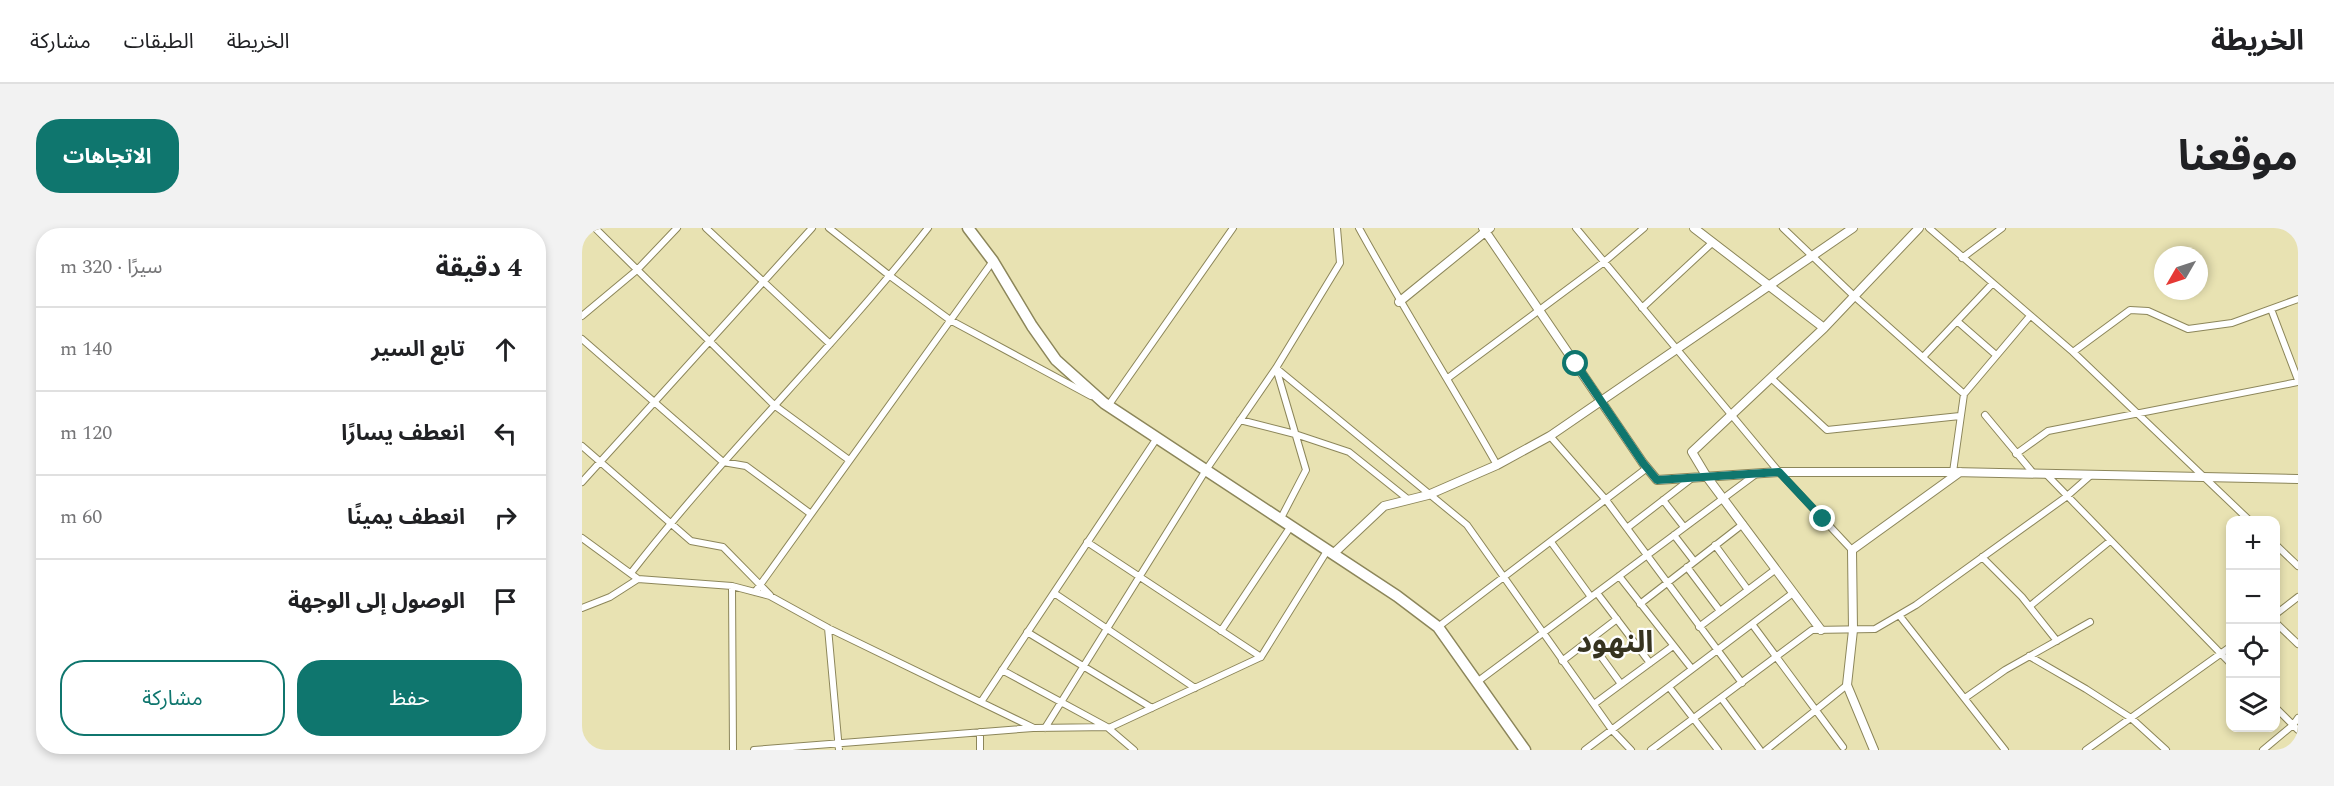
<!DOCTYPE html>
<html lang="ar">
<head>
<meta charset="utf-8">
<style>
	:root { --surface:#fff; --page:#f2f2f2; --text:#202124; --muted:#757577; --line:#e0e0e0; --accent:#0f766e }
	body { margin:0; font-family:Spectral,"Noto Sans Arabic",serif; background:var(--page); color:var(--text); direction:rtl }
	.controls { position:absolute; right:18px; bottom:18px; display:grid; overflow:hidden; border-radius:12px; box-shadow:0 3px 9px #0003 }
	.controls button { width:54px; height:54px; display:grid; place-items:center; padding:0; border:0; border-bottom:2px solid var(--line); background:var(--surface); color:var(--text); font:30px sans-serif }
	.compass { position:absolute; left:1572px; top:18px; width:54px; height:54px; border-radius:50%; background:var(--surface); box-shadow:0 3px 9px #0003; rotate:231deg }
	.stop { position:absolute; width:18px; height:18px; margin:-14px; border:4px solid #0f766e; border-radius:50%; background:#fff }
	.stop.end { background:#0f766e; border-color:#fff; box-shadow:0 2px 6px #0008 }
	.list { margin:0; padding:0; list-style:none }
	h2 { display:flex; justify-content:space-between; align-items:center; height:78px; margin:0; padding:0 24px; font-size:26px }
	h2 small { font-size:20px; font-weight:400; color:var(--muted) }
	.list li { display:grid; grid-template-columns:39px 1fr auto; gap:18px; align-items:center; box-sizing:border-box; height:84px; padding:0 24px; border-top:2px solid var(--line) }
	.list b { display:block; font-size:22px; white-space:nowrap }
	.list em { font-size:20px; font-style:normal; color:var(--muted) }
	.actions { display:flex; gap:12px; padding:18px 24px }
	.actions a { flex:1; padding:14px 0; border:2px solid var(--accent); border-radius:24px; text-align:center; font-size:21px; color:var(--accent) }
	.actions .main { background:var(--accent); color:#fff }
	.icon { flex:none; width:33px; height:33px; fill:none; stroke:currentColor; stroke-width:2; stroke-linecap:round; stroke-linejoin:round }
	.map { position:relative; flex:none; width:1716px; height:522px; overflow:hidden; direction:ltr; border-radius:24px }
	header { display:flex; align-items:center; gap:36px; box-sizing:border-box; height:84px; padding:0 30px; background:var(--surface); border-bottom:2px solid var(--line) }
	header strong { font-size:28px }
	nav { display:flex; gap:33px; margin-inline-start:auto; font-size:21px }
	.intro { display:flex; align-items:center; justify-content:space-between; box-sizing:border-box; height:144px; padding:0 36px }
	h1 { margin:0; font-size:42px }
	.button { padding:15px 27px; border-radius:24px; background:var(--accent); color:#fff; font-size:21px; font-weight:700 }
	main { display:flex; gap:36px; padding:0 36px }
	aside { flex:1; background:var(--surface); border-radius:24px; box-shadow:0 3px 9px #0003 }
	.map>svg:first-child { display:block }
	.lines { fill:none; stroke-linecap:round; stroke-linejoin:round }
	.minor-casing { stroke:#8c865a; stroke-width:8 }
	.tertiary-casing { stroke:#8c865a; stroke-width:10 }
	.secondary-casing { stroke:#8c865a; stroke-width:10 }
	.trunk-casing { stroke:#8c865a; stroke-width:13 }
	.minor { stroke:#fff; stroke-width:6 }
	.tertiary { stroke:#fff; stroke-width:8 }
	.secondary { stroke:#fff; stroke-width:8 }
	.trunk { stroke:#fff; stroke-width:10 }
	.route { stroke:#0f766e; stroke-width:8 }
	.labels { text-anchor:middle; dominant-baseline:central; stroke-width:4.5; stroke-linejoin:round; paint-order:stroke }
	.town-label { font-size:30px; font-weight:bold; fill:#363320; stroke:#fff }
</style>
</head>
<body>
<header>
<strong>الخريطة</strong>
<nav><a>الخريطة</a><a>الطبقات</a><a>مشاركة</a></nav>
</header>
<div class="intro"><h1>موقعنا</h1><a class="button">الاتجاهات</a></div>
<main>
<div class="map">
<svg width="1716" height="522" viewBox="0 0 1716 522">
	<rect width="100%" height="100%" fill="#e8e2b2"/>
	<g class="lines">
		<defs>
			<path id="minor" d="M13 0 192 177 267 232
				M124 0 248 116
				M247 0 308 48 368 92 509 168
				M777 0C821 80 870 157 915 237
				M994 0 1197 244 1270 322
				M1201 0 1272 68 1382 166
				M1347 0 1491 124 1667 292
				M1380 30 1420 0
				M1060 80 1131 14
				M1689 81 1716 152
				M0 88 55 42 95 0
				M1375 93 1414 127
				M0 111 141 234 164 238 229 286
				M1491 124 1548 82 1566 83 1606 101 1650 95 1716 71
				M1341 129 1410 56
				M866 150 1022 34 1062 0
				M1189 150 1245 202 1378 188
				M526 178 651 0
				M1403 187 1452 246
				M658 192 713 206 767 224 827 272
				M968 208 1024 272 1160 455
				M0 218 109 313 141 319 188 367
				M1434 226 1466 203 1716 154
				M1371 244 1382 166 1448 88
				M1464 246 1648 435
				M0 254 230 0
				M1081 272 1102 299
				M698 292 724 242 694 140 758 35 755 0
				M1045 300 1110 250
				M1092 307 1112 333
				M0 310 56 351 150 358 188 368 246 400 452 500 529 499 679 429 745 323
				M505 314 679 429
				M969 314 1009 369
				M1133 317 1166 362
				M1694 317 1716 338
				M1400 329 1440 369 1475 413
				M1105 339 1138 383
				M49 345C142 225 252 120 346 0
				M1037 348 1110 441
				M150 358 151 522
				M173 364 411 33
				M472 365 613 460
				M1015 365 1068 435
				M1058 376 1161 296
				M1448 378 1528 313
				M0 380 28 369 56 351
				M1694 386 1716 369
				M1317 387 1423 522
				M1694 395 1716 416
				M1170 396 1261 519
				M856 399 1065 240
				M1117 399 1194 341
				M246 400 257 522
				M639 403 709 298
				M445 404 570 480
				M1007 412 1039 456
				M1447 428 1504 461 1549 490 1584 522
				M980 433 1035 391
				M420 442 525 499 552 522
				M895 454 1174 246
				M1087 459 1136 522
				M1383 470 1423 442 1508 394
				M1140 471 1178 522
				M399 474 575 210
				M1012 476 1091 418
				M1694 480 1716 502
				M463 500 624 242 694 140 885 297 1030 502 1049 522
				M172 522 451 500
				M398 522V504
				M1003 522 1211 365
				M1069 522 1230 402 1293 401 1334 377 1484 269 1509 247
				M1184 522 1265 457
				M1504 522 1648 419
				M1681 522 1711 497 1716 490"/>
			<path id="tertiary" d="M901 0 1061 235 1075 252 1197 244H1371L1716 251
				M1112 0 1242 100
				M817 74 908 0
				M1239 402 1125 249 1110 224 1242 100 1337 0
				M1292 522 1265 457 1271 402 1270 322 1378 244"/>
			<path id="secondary" d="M751 326 802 278 846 267 915 237 968 208 1271 0"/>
			<path id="trunk" d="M386 0 411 33 450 98 474 132 522 175 815 368 856 399 943 522"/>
		</defs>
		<!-- minor casing -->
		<use href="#minor" class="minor-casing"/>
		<!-- tertiary casing -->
		<use href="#tertiary" class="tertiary-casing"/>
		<!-- secondary casing -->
		<use href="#secondary" class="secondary-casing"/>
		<!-- trunk casing -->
		<use href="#trunk" class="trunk-casing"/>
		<!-- minor -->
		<use href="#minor" class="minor"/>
		<!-- tertiary -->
		<use href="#tertiary" class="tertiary"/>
		<!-- secondary -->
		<use href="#secondary" class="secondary"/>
		<!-- trunk -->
		<use href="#trunk" class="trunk"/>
	</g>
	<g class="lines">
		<!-- route -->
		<path class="route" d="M994 136 1061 235 1075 252 1197 244 1241 291"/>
	</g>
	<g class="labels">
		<!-- town labels -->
		<g class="town-label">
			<text x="1033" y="415">النهود</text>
		</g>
	</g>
</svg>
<div class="controls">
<button>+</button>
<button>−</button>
<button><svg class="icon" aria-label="locate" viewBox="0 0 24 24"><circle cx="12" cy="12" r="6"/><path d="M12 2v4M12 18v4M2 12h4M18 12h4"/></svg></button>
<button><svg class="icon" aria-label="layers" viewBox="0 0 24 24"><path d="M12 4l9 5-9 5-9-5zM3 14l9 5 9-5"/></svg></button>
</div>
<svg class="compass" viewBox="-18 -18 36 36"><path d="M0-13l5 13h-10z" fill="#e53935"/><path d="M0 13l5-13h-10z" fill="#757577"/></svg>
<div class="stop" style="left:994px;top:136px"></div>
<div class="stop end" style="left:1241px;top:291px"></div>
</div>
<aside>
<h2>4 دقيقة<small>سيرًا · 320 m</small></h2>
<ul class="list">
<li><svg class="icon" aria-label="ahead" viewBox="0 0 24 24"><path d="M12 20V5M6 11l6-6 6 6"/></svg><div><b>تابع السير</b></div><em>140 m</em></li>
<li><svg class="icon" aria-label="left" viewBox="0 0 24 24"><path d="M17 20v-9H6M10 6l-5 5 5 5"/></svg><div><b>انعطف يسارًا</b></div><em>120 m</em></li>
<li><svg class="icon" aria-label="right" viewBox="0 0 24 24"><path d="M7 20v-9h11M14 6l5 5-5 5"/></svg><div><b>انعطف يمينًا</b></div><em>60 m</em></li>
<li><svg class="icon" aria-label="arrive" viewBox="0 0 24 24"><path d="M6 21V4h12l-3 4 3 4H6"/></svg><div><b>الوصول إلى الوجهة</b></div></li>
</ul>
<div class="actions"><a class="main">حفظ</a><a>مشاركة</a></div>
</aside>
</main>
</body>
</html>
